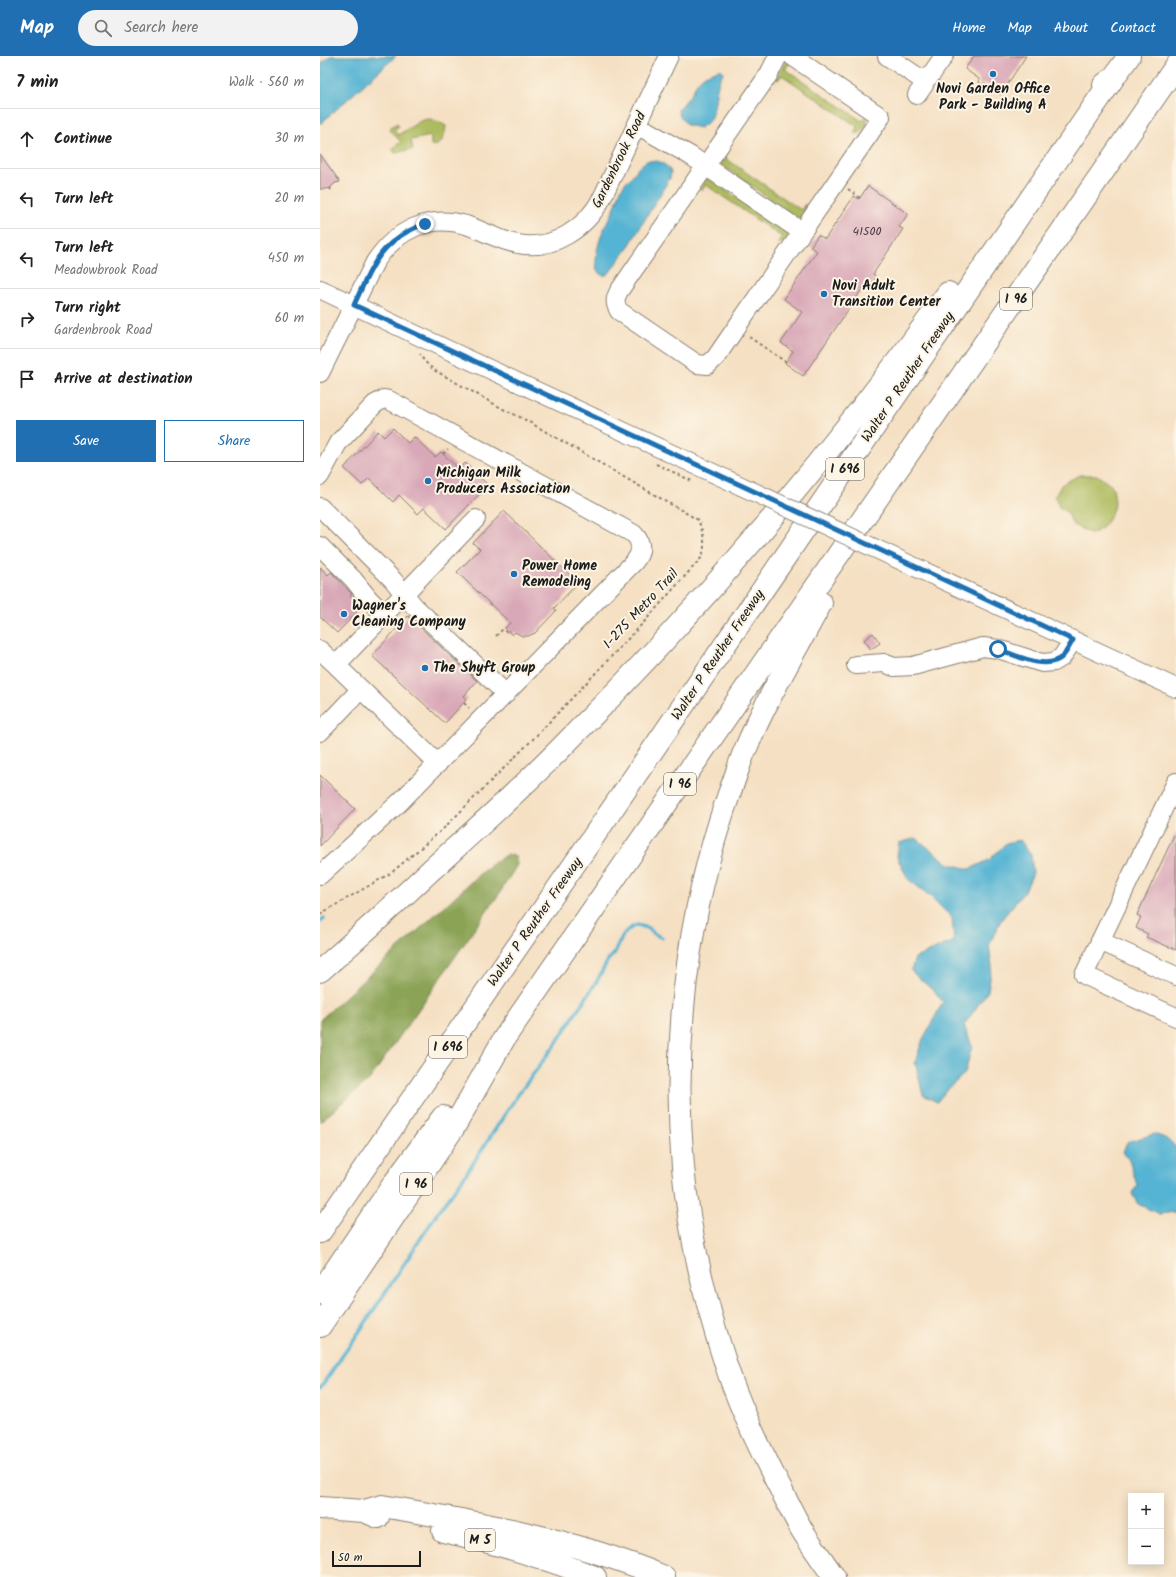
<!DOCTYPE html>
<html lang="en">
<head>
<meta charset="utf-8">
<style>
	:root { --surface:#fff; --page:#f2f2f2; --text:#222; --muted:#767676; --line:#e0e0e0; --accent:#1f6fb2 }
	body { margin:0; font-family:Kalam,sans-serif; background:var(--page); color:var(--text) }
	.controls { position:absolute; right:12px; bottom:12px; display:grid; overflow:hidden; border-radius:0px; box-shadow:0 2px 10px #0003 }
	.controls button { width:36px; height:36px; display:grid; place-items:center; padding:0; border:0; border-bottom:1px solid var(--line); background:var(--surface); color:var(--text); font:20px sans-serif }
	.scale { position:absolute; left:12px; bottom:10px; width:89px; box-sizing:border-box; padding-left:4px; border:2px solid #1c1c1c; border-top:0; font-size:11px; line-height:14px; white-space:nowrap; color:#1c1c1c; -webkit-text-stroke:3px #fcf5e5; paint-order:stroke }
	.stop { position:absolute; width:12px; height:12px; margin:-9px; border:3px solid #1f6fb2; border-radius:50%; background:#fff }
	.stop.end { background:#1f6fb2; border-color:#fff; box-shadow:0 1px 4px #0008 }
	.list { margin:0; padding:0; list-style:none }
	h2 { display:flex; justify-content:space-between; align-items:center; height:52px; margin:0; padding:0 16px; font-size:17px }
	h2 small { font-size:13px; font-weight:400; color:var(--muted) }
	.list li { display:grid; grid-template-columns:26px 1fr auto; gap:12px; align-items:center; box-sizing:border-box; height:60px; padding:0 16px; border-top:1px solid var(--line) }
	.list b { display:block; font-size:15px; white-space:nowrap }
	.list p { margin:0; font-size:13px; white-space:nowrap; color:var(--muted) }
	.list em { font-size:13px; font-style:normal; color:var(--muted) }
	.actions { display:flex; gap:8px; padding:12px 16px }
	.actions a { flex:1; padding:9px 0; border:1px solid var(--accent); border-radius:0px; text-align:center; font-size:14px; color:var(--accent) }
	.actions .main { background:var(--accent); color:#fff }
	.icon { flex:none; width:22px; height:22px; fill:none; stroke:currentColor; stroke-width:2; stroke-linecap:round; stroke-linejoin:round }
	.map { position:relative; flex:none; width:856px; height:1521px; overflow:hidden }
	header { display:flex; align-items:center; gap:24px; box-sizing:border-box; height:56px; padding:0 20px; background:var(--accent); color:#fff }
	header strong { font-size:19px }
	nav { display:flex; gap:22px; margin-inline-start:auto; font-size:14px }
	.search { width:280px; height:36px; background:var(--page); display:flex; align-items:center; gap:10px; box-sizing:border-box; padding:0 14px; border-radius:22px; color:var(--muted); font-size:15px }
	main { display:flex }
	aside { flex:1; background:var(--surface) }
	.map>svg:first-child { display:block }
	.green { fill:#adbb5e; stroke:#646c3d }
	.forest { fill:#8aa355; stroke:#536038 }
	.water { fill:#55b4d3; stroke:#386878 }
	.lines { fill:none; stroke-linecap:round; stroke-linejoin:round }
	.stream { stroke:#55b4d3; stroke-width:3.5 }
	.building { fill:#d9a8b8 }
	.minor-casing { stroke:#887e70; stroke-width:20 }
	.highway-casing { stroke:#887e70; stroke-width:24 }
	.path { stroke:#887e70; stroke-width:2; stroke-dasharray:3 3; stroke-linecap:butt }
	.minor { stroke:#fff; stroke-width:18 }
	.highway { stroke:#fff; stroke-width:22 }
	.minor-bridge-casing { stroke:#887e70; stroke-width:20; stroke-linecap:butt }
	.minor-bridge { stroke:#fff; stroke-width:18 }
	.route { stroke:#1f6fb2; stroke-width:5 }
	.poi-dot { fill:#1f6fb2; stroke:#fcf5e5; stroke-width:1.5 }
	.labels { text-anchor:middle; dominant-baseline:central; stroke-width:4; stroke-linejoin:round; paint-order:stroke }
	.number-label { font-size:12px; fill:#4b3f43 }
	.shield { fill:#fcf5e5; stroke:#5f5d58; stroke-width:1 }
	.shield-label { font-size:13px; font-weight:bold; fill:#1c1c1c }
	.poi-label { font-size:14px; font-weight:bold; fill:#1c1c1c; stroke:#fcf5e5; text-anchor:start }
	.street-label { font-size:14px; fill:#1c1c1c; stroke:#fcf5e5 }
</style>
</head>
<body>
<header>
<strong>Map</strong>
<div class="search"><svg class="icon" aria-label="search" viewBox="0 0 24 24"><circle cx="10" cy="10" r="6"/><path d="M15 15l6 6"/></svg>Search here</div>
<nav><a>Home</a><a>Map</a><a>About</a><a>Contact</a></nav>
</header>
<main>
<aside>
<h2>7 min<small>Walk · 560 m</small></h2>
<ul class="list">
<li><svg class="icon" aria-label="ahead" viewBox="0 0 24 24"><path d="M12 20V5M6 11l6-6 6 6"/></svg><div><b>Continue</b></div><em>30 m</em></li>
<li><svg class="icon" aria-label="left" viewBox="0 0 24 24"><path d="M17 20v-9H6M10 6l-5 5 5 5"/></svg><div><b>Turn left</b></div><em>20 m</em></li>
<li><svg class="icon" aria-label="left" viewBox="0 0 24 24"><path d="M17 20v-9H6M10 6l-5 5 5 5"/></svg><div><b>Turn left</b><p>Meadowbrook Road</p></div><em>450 m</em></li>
<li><svg class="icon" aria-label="right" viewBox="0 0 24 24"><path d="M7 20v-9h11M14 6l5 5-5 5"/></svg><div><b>Turn right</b><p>Gardenbrook Road</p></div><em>60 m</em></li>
<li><svg class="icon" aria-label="arrive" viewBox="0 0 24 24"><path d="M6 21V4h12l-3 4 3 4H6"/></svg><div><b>Arrive at destination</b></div></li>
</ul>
<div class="actions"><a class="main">Save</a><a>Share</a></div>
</aside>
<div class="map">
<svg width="856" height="1521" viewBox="0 0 856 1521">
	<rect width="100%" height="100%" fill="#fcf5e5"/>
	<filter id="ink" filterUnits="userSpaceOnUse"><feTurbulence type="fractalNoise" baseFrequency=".025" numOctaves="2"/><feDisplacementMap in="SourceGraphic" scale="8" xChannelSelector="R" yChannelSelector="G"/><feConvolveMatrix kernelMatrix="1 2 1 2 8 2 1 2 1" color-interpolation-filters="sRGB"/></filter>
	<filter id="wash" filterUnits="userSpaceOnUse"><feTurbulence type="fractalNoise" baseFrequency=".012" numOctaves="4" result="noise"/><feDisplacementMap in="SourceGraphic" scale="16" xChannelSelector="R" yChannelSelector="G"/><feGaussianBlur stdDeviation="0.9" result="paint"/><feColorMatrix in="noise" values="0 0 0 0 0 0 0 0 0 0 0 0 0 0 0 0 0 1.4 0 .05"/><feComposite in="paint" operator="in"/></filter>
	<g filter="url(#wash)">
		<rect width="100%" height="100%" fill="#f5e0c3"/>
		<!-- green -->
		<path class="green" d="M465 6 470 7 465 13 542 65 547 59V67L540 77H534L538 71 462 19 458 24 456 23Z
			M110 63 119 66 126 70C125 78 122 92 111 89V80L91 84 93 93 75 97 72 92 81 86 70 74 71 71 77 67 79 70 74 74 78 79 102 64Z
			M407 95 408 96 405 102 481 154 485 148 486 149 484 158 479 162 476 161 400 108 399 106Z
			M387 122 469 176C469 182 464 188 458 187L462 181 386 129 382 134 380 133Z
			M760 419H777L793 431 795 446 791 459 782 472 772 478 753 469 748 457 739 451 735 440 742 428Z"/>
		<!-- forest -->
		<path class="forest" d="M187 798 196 800 197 809 179 838 50 1023 0 1066V964L164 814Z"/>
		<!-- water -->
		<path class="water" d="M10 0H76L0 68V9Z
			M398 14H402L403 17C393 31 398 52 388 66 386 68 382 70 380 72L367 69 359 59 358 54 369 41 378 25 385 19Z
			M327 105C338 104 345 106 351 116L350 122 306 195 289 217 286 219C269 222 278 187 282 178 285 169 291 161 294 153 298 144 299 135 305 127 307 124 310 123 312 120 317 114 320 109 327 105Z
			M596 782 629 808 650 813 669 804 686 787 700 784 711 799 713 817 705 835 681 864 669 889 672 910 668 935 644 969 652 990 645 1017 625 1036 617 1046 603 1039 595 1006 603 983 623 946 615 936 591 915 595 902 634 885 632 862 610 840 588 823 577 801 579 787Z
			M834 1078 848 1083 856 1091V1156L839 1158 818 1148 812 1138 817 1129 809 1104 803 1096 807 1086Z"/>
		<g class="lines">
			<!-- stream -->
			<path class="stream" d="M0 866 4 862
				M0 1332 46 1266 118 1156 144 1121 195 1043 237 986 277 925 288 904 294 898 303 879 312 871 317 869 328 872 333 877 342 882"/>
		</g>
		<g id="blocks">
			<!-- building -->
			<path class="building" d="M654 0H706L681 38 665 27 660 29 659 23 645 13Z
				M0 98 20 126 15 127 10 132 6 133H0Z
				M548 130 588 158 579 171 583 173 553 218 556 221 549 232 545 229 483 320 465 307 473 295 461 287 482 256 464 243 497 195 490 191 498 179 505 183 534 140 539 143Z
				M73 372 88 387 94 381 115 401 121 396 139 413 145 407 168 429 126 473 104 452 98 458 79 439 73 446 49 422 42 429 24 412 58 375 64 381Z
				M184 455 258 527 234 552 236 555 215 577 208 580H202L195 576 192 579 185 572 190 567 137 516 160 493 153 487Z
				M0 511 8 519 11 516 32 538 30 540 42 551 17 577 0 561Z
				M88 560 157 625 144 640 147 643 125 667 52 600Z
				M553 577 560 587 551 593 544 584Z
				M0 719 35 753 0 790Z
				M856 775V894L826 881 828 878 816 872 821 861 817 859Z"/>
		</g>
	</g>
	<g filter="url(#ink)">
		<use href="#blocks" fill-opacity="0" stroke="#887e70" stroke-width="1"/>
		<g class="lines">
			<defs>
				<path id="minor" d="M458 0 449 18 299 235C295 242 294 247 299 255L377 308 388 309 396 301 561 61 472 0
					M567 0 598 21 605 23 610 20 624 0
					M597 39 604 29 605 23
					M317 69 371 100 482 176
					M0 233 126 293 421 430
					M0 317 55 206C76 174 109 158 146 169 164 175 180 185 198 188 233 195 266 172 282 142L349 0
					M0 420 18 387 55 348 64 343 69 344 314 478C323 487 322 497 314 506L81 745 0 819
					M0 451 73 524 94 550 186 638
					M0 490 33 523 49 543 64 558
					M582 505 856 632
					M0 594 16 609
					M536 609 564 607 574 611 593 610 663 591 678 593 722 607 734 606 742 601 753 584
					M0 676 41 633
					M118 708 16 609 156 463
					M856 726 764 919 856 961
					M780 885 856 920"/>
				<path id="highway" d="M784 29 794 21 809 0
					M501 547C474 597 445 646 423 699 418 712 414 725 409 738 367 857 352 986 363 1111 369 1178 385 1245 406 1309 419 1350 438 1389 458 1428 466 1443 473 1459 482 1474 492 1490 503 1505 514 1521
					M0 915C37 883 74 849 110 815 155 774 200 734 242 691 383 550 512 398 628 237
					M0 1176 256 806 794 21
					M0 1237 75 1126 123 1061
					M0 1270 134 1071 185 981 856 10
					M0 1452 44 1455 58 1461
					M44 1455 62 1450C158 1466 254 1483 344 1521
					M123 1475C175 1486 225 1502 275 1521"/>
			</defs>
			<!-- minor casing -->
			<use href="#minor" class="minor-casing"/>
			<!-- highway casing -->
			<use href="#highway" class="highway-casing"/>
			<!-- path -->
			<path class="path" d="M10 132 11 134
				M528 133 540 142
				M429 281 466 306
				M123 398 128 393
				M336 408 372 425
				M176 580 183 573 187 577 188 576
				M144 647 149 652
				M0 858 71 817 123 773 215 681 324 566 382 501C386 487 384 478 378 464L204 363 183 353 114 314 104 305 100 298"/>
			<!-- minor -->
			<use href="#minor" class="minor"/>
			<!-- highway -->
			<use href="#highway" class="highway"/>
			<defs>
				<path id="minor-bridge" d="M421 430 582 505"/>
			</defs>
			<!-- minor-bridge casing -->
			<use href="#minor-bridge" class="minor-bridge-casing"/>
			<!-- minor-bridge -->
			<use href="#minor-bridge" class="minor-bridge"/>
		</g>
	</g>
	<g class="lines" filter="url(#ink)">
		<!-- route -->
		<path class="route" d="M105 168C61 183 52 210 34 249L753 584C750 589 747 595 743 600 728 616 695 599 678 593"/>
	</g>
	<!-- markers -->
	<g class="poi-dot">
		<circle cx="673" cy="18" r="4"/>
		<circle cx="504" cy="238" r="4"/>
		<circle cx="108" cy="425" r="4"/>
		<circle cx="194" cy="518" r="4"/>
		<circle cx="24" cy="558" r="4"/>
		<circle cx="105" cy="612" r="4"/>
	</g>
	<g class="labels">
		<!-- number labels -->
		<g class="number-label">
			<text x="547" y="175">41500</text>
		</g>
		<!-- shield labels -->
		<g class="shield">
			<rect x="680" y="232" width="32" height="22" rx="3"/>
			<rect x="506" y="402" width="38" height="22" rx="3"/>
			<rect x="344" y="717" width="32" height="22" rx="3"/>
			<rect x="109" y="980" width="38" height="22" rx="3"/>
			<rect x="80" y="1117" width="32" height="22" rx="3"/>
			<rect x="145" y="1473" width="30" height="22" rx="3"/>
		</g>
		<g class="shield-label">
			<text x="696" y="243">I 96</text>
			<text x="525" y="413">I 696</text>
			<text x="360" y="728">I 96</text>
			<text x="128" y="991">I 696</text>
			<text x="96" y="1128">I 96</text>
			<text x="160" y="1484">M 5</text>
		</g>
		<!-- poi labels -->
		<g class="poi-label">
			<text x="673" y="33" text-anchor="middle">Novi Garden Office<tspan x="673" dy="16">Park - Building A</tspan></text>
			<text x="512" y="230">Novi Adult<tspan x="512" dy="16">Transition Center</tspan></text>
			<text x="116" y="417">Michigan Milk<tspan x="116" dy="16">Producers Association</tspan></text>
			<text x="202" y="510">Power Home<tspan x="202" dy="16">Remodeling</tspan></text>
			<text x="32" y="550">Wagner's<tspan x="32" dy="16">Cleaning Company</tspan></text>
			<text x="113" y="612">The Shyft Group</text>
		</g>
		<!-- street labels -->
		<g class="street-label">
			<text transform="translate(299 104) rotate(-64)">Gardenbrook Road</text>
			<text transform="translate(588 321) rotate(-56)">Walter P Reuther Freeway</text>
			<text transform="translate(321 553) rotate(-47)">I-275 Metro Trail</text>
			<text transform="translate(398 599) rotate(-56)">Walter P Reuther Freeway</text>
			<text transform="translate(215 866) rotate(-55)">Walter P Reuther Freeway</text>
		</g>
	</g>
</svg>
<div class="controls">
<button>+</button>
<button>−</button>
</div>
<div class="scale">50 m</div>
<div class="stop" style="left:678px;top:593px"></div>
<div class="stop end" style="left:105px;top:168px"></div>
</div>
</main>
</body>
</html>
